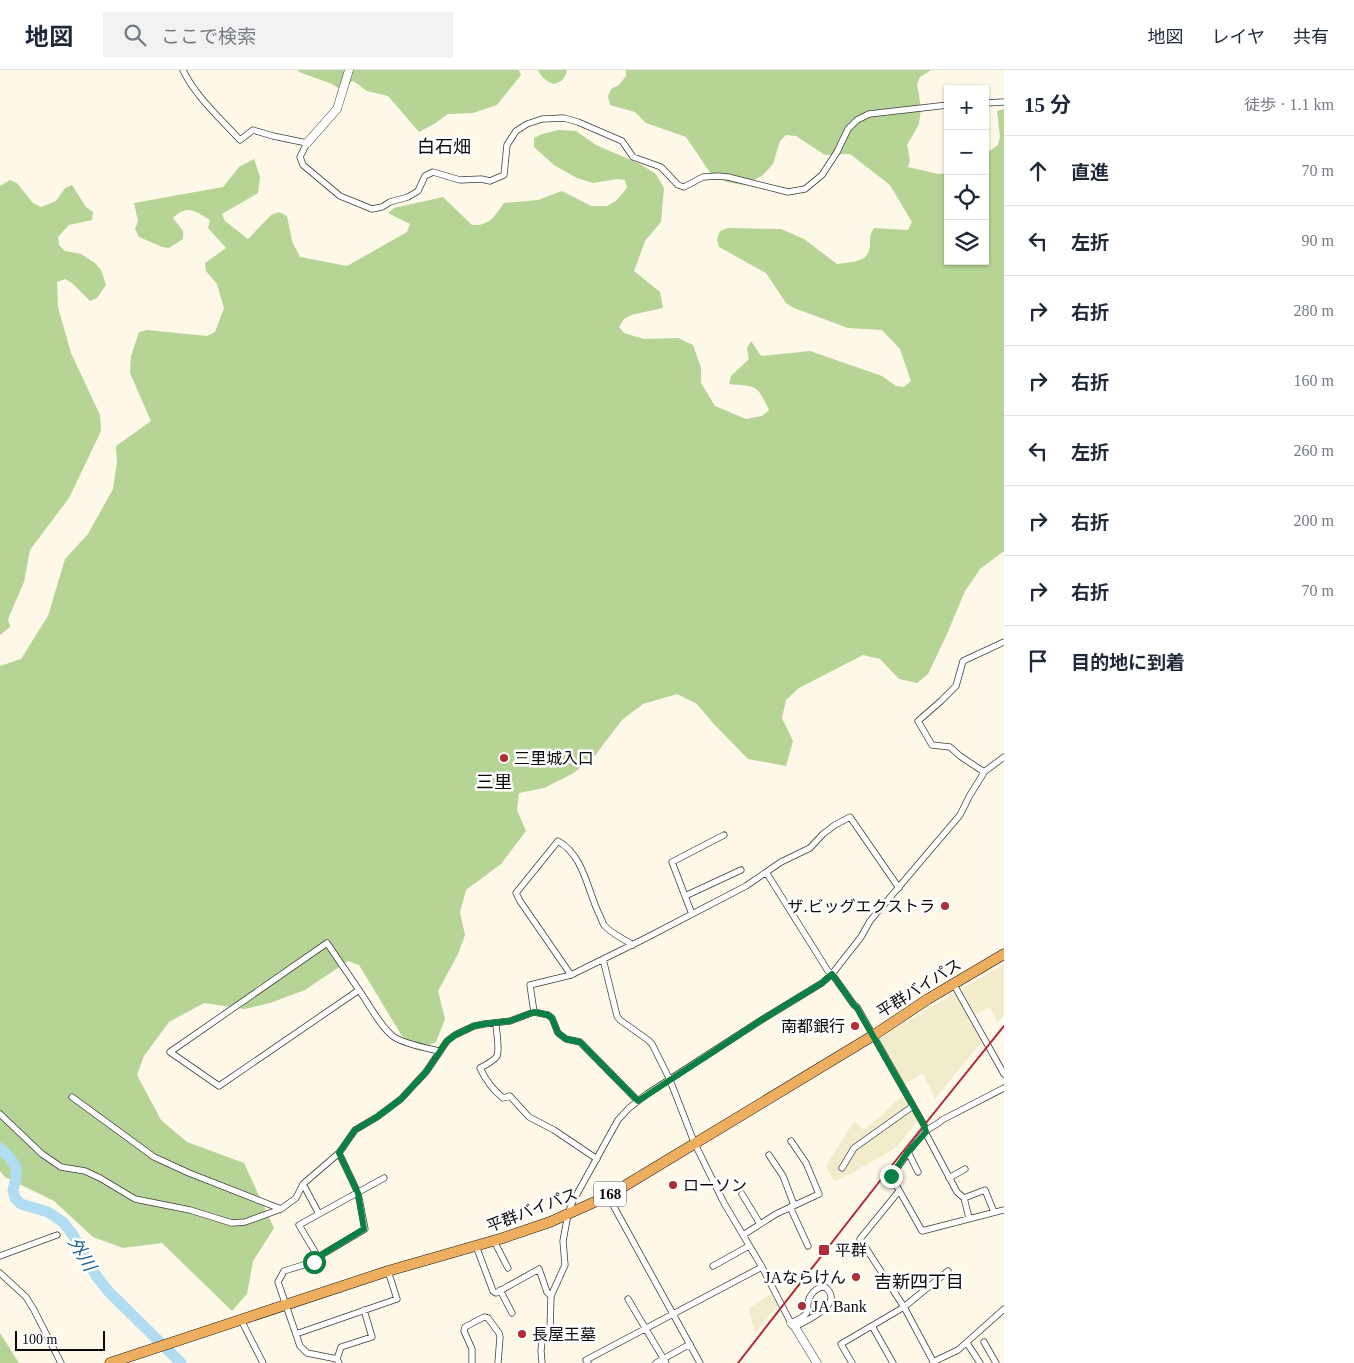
<!DOCTYPE html>
<html lang="ja">
<head>
<meta charset="utf-8">
<style>
	:root { --surface:#fff; --page:#f2f2f3; --text:#1f2937; --muted:#747a83; --line:#e0e1e3 }
	body { margin:0; font-family:"Times New Roman","Noto Sans JP",serif; background:var(--page); color:var(--text) }
	.controls { position:absolute; right:15px; top:15px; display:grid; overflow:hidden; border-radius:0px; box-shadow:0 1px 4px #0004 }
	.controls button { width:45px; height:45px; display:grid; place-items:center; padding:0; border:0; border-bottom:1px solid var(--line); background:var(--surface); color:var(--text); font:25px sans-serif }
	.scale { position:absolute; left:15px; bottom:12px; width:90px; box-sizing:border-box; padding-left:5px; border:2px solid #0a0a0a; border-top:0; font-size:14px; line-height:18px; white-space:nowrap; color:#0a0a0a; -webkit-text-stroke:4px #fff; paint-order:stroke }
	.stop { position:absolute; width:15px; height:15px; margin:-11px; border:4px solid #0b8043; border-radius:50%; background:#fff }
	.stop.end { background:#0b8043; border-color:#fff; box-shadow:0 1px 5px #0008 }
	.list { margin:0; padding:0; list-style:none }
	h2 { display:flex; justify-content:space-between; align-items:center; height:65px; margin:0; padding:0 20px; font-size:21px }
	h2 small { font-size:16px; font-weight:400; color:var(--muted) }
	.list li { display:grid; grid-template-columns:32px 1fr auto; gap:15px; align-items:center; box-sizing:border-box; height:70px; padding:0 20px; border-top:1px solid var(--line) }
	.list b { display:block; font-size:19px; white-space:nowrap }
	.list em { font-size:16px; font-style:normal; color:var(--muted) }
	.icon { flex:none; width:28px; height:28px; fill:none; stroke:currentColor; stroke-width:2; stroke-linecap:round; stroke-linejoin:round }
	.map { position:relative; flex:none; width:1004px; height:1293px; overflow:hidden }
	header { display:flex; align-items:center; gap:30px; box-sizing:border-box; height:70px; padding:0 25px; background:var(--surface); border-bottom:1px solid var(--line) }
	header strong { font-size:24px }
	nav { display:flex; gap:28px; margin-inline-start:auto; font-size:18px }
	.search { width:350px; height:45px; background:var(--page); display:flex; align-items:center; gap:12px; box-sizing:border-box; padding:0 18px; border-radius:0px; color:var(--muted); font-size:19px }
	main { display:flex }
	aside { flex:1; background:var(--surface) }
	.map>svg:first-child { display:block }
	.farmland { fill:#f1eccb }
	.forest { fill:#b5d495 }
	.lines { fill:none; stroke-linecap:round; stroke-linejoin:round }
	.river { stroke:#b0ddf1; stroke-width:11 }
	.minor-casing { stroke:#3d3d3d; stroke-width:7 }
	.tertiary-casing { stroke:#3d3d3d; stroke-width:9 }
	.trunk-casing { stroke:#1b1b1b; stroke-width:11 }
	.minor { stroke:#fff; stroke-width:5.5 }
	.tertiary { stroke:#fff; stroke-width:8 }
	.trunk { stroke:#eeae60; stroke-width:10 }
	.rail { stroke:#b02c39; stroke-width:2 }
	.route { stroke:#0b8043; stroke-width:6 }
	.poi-dot { fill:#b02c39; stroke:#fff; stroke-width:2 }
	.labels { text-anchor:middle; dominant-baseline:central; stroke-width:5; stroke-linejoin:round; paint-order:stroke }
	.shield { fill:#fff; stroke:#545454; stroke-width:1 }
	.shield-label { font-size:15px; font-weight:bold; fill:#0a0a0a }
	.poi-label { font-size:16px; fill:#0a0a0a; stroke:#fff; text-anchor:start }
	.street-label { font-size:16px; fill:#0a0a0a; stroke:#fff }
	.neighbourhood-label { font-size:18px; fill:#0a0a0a; stroke:#fff }
	.water-label { font-size:18px; font-style:italic; fill:#1d6592; stroke:#fff }
</style>
</head>
<body>
<header>
<strong>地図</strong>
<div class="search"><svg class="icon" aria-label="search" viewBox="0 0 24 24"><circle cx="10" cy="10" r="6"/><path d="M15 15l6 6"/></svg>ここで検索</div>
<nav><a>地図</a><a>レイヤ</a><a>共有</a></nav>
</header>
<main>
<div class="map">
<svg width="1004" height="1293" viewBox="0 0 1004 1293">
	<rect width="100%" height="100%" fill="#fef8e8"/>
	<!-- farmland -->
	<path class="farmland" d="M1004 894V945L997 953 990 937 975 944 962 919Z
		M956 922 982 971 935 1029 923 1003 905 1014 880 970 883 966Z
		M903 1027 918 1050 897 1077 852 1103 834 1111 826 1096 854 1051 864 1060 881 1046 896 1031Z
		M771 1224 778 1235 756 1262 754 1261 749 1238Z"/>
	<!-- forest -->
	<path class="forest" d="M298 0H519L521 5 497 35 473 43 448 44 434 54 419 62 388 26 367 21 353 11 338 18 332 14 299 2Z
		M538 0H567C565 9 562 12 553 14 546 11 541 7 538 0Z
		M626 0H931L920 7 917 14 921 38 919 54 907 75 910 90 908 97 938 104 948 103V191H985V84L998 75 1000 67 997 41 1004 39V481L980 499 965 521 947 564 928 604 917 613 899 609 880 589 863 585 799 618 786 630 782 648 793 671 786 696 748 689 712 652 697 634 677 624 643 634 622 650 593 688 572 704 544 718 519 723 517 740 526 761 501 794 466 820 460 842 465 865 458 884 438 921 445 949 436 972 421 979 402 966 359 895 348 891 305 920 270 933 245 939 204 933 169 952 144 986 137 1005 161 1050 187 1072 244 1093 274 1158 253 1191 247 1224 232 1241 162 1173 123 1178 93 1167 54 1131 5 1107 0 1101V596L21 589 48 546 65 489 88 464 113 419 117 393 116 376 151 351 130 303 131 286 139 262 147 260 207 266 215 262 224 238 217 214 206 201 205 193 226 178 208 158 210 150C195 141 187 134 173 148L183 161V169L169 178 162 177 139 167 135 159 138 151 134 133 223 117 239 97 254 89 260 107 258 123 222 144 225 151 248 169 271 145 279 142 287 146 292 171 300 187 347 196 407 162 410 154 388 143 394 138 443 127 472 155C491 156 494 146 504 133L538 130 562 121 591 136H607L616 131 627 118 625 110 617 109 593 113 577 108 554 95 534 77V68L542 64 559 60 576 61 596 75 640 94 656 104 664 118 661 152 645 171 634 201 660 222 663 238 631 245 624 249 619 257 624 263 644 269 678 268 693 275 701 298V313L715 336 746 349 762 346 769 340C756 313 757 317 729 314L731 306 749 289 747 278 751 271 761 286 810 281 882 306 896 316 904 317 911 311 900 279 882 260 848 258 794 238 786 233 766 203 719 177 717 169 720 161 728 158 781 159 804 169 837 194C848 192 865 193 869 181 872 171 867 169 874 158L908 160 912 152 890 115 850 84 825 85 796 66 786 65 780 71 773 94 762 106 743 115 726 112 711 104 686 67 646 53 635 42 610 35 608 26 611 19 619 15 626 6Z
		M10 110 17 113 33 133 41 137 56 131 65 118 72 115 86 137 93 142 92 150 69 155 58 167 59 175 65 181 81 184 95 193 101 200 106 215 97 228 90 231 72 213 65 209 57 212 58 237 71 283 100 345 101 361 69 428 30 480 24 512 8 549 10 557 0 565V116Z
		M0 1263 19 1293H0Z"/>
	<g class="lines">
		<!-- river -->
		<path class="river" d="M0 1078 9 1087 16 1097V1108L13 1120 15 1128 21 1134 48 1142 63 1152 73 1165 97 1207 109 1222 181 1293"/>
		<defs>
			<path id="minor" d="M183 0C195 26 221 49 240 70L253 60 273 66 307 73 300 87 303 95 340 126 372 139 382 137 390 132 408 127 418 121 425 106 433 102 460 110 481 109 490 111 504 105 507 75 516 61 527 54 542 49 564 48 578 52 622 71 633 87 661 97 678 115 684 117 703 107 718 106 728 107 788 122 805 119 822 105 837 82 848 59 857 50 869 44 948 35
				M985 33 1004 32
				M1004 572 963 591 956 616 941 631 918 651 932 675 950 677 960 686 984 702 1004 687
				M766 802 828 901 832 904 854 935 857 937 924 1055 925 1062 957 1122 964 1128 969 1148
				M685 826 672 792 724 765
				M692 844 685 826 741 800
				M327 873 359 920 219 1016 170 982Z
				M603 889 617 946 620 950 648 970 652 974 670 1010 694 1072 724 1133 762 1197 791 1253C795 1251 802 1248 805 1245 809 1241 807 1237 808 1233 809 1225 817 1216 825 1217 846 1234 807 1250 795 1257
				M571 905 520 831 516 823 558 771C584 786 587 819 599 844 601 847 602 852 604 855 610 863 624 869 633 875
				M953 913 1004 1004
				M359 920C368 933 382 959 394 967 405 974 426 978 439 981
				M534 942 548 945 552 948 558 963 566 969 580 972 638 1031
				M496 953C496 961 500 979 497 986 493 992 485 995 480 998 486 1011 492 1019 503 1028L510 1026 529 1047 554 1060 597 1089
				M1004 1018 942 1050C937 1055 930 1057 925 1062 914 1072 901 1094 891 1106L922 1161 1004 1140
				M72 1027 154 1087 189 1103 281 1139
				M0 1044 42 1084 61 1097 85 1101 100 1108 135 1129 190 1140 232 1153 245 1152 281 1139 296 1128 303 1114 339 1083 355 1060 377 1047 401 1029 412 1017 426 1002 447 971 455 965 474 956 484 954 510 951 534 942 530 915 571 905 646 868 746 816 781 792 810 778 823 764 835 755 850 747 899 818
				M908 1082 918 1102
				M769 1085 783 1106 794 1135
				M842 1098 854 1078 913 1036
				M949 1108 965 1099
				M303 1114 319 1144
				M899 1121 860 1169 904 1237 934 1293
				M742 1124 760 1154
				M608 1126 700 1293
				M964 1128 985 1120 994 1142
				M790 1137 808 1176
				M743 1165 776 1144 819 1124 806 1093 791 1071
				M494 1171 508 1198
				M476 1176 493 1221 496 1223 539 1199 547 1222 551 1226
				M0 1186 57 1165
				M318 1187 299 1155 384 1108
				M713 1196 749 1176
				M0 1203 26 1227 34 1240 61 1293
				M500 1220 512 1243
				M628 1229 666 1293
				M241 1250 263 1293
				M872 1256 893 1293
				M296 1264 397 1229 388 1201
				M984 1272 996 1293
				M967 1273 980 1293
				M337 1289 341 1277 372 1267 364 1240
				M933 1292 958 1280 1004 1239
				M339 1293 337 1289 307 1283 300 1276 278 1212 284 1201 313 1192 318 1187 365 1159 358 1123 339 1083
				M472 1293V1279L464 1261 465 1257 484 1247 488 1248 499 1263 500 1267 498 1293
				M542 1293 541 1281 542 1271 550 1260 551 1226 565 1195 563 1171 568 1144 572 1133 618 1050 629 1038 647 1024 763 949 822 913 832 904 861 867 870 851 960 745 970 725 985 701
				M588 1293 586 1290 762 1197
				M656 1293 690 1274
				M852 1293 841 1274 904 1237 948 1201"/>
			<path id="tertiary" d="M307 73 337 39 349 0
				M791 1253 795 1257 817 1293"/>
			<path id="trunk" d="M110 1293 388 1201 503 1168 550 1152 608 1126 874 965 928 929 1004 884"/>
		</defs>
		<!-- minor casing -->
		<use href="#minor" class="minor-casing"/>
		<!-- tertiary casing -->
		<use href="#tertiary" class="tertiary-casing"/>
		<!-- trunk casing -->
		<use href="#trunk" class="trunk-casing"/>
		<!-- minor -->
		<use href="#minor" class="minor"/>
		<!-- tertiary -->
		<use href="#tertiary" class="tertiary"/>
		<!-- trunk -->
		<use href="#trunk" class="trunk"/>
		<!-- rail -->
		<path class="rail" d="M738 1293 897 1089 1004 956"/>
	</g>
	<g class="lines">
		<!-- route -->
		<path class="route" d="M314 1192 318 1187 364 1159 358 1123 339 1083 355 1060 377 1047 401 1029 412 1017 426 1002 447 971 455 965 474 956 484 954 510 951 534 942 548 945 552 948 558 963 566 969 580 972 638 1031 763 949 822 913 832 904 854 935 857 938 924 1055 926 1062 908 1082 891 1106"/>
	</g>
	<!-- markers -->
	<g class="poi-dot">
		<circle cx="504" cy="688" r="5"/>
		<circle cx="945" cy="836" r="5"/>
		<circle cx="855" cy="956" r="5"/>
		<circle cx="673" cy="1115" r="5"/>
		<rect x="818" y="1174" width="12" height="12" rx="2.5"/>
		<circle cx="856" cy="1207" r="5"/>
		<circle cx="802" cy="1236" r="5"/>
		<circle cx="522" cy="1264" r="5"/>
	</g>
	<g class="labels">
		<!-- shield labels -->
		<rect class="shield" x="594" y="1111.5" width="32" height="25" rx="4"/>
		<g class="shield-label">
			<text x="610" y="1124">168</text>
		</g>
		<!-- poi labels -->
		<g class="poi-label">
			<text x="514" y="688">三里城入口</text>
			<text x="935" y="836" text-anchor="end">ザ.ビッグエクストラ</text>
			<text x="845" y="956" text-anchor="end">南都銀行</text>
			<text x="683" y="1115">ローソン</text>
			<text x="835" y="1180">平群</text>
			<text x="846" y="1207" text-anchor="end">JAならけん</text>
			<text x="812" y="1236">JA Bank</text>
			<text x="532" y="1264">長屋王墓</text>
		</g>
		<!-- street labels -->
		<g class="street-label">
			<text transform="translate(919 918) rotate(-32)">平群バイパス</text>
			<text transform="translate(532 1140) rotate(-21)">平群バイパス</text>
		</g>
		<!-- neighbourhood labels -->
		<g class="neighbourhood-label">
			<text x="444" y="77">白石畑</text>
			<text x="494" y="712">三里</text>
			<text x="919" y="1212">吉新四丁目</text>
		</g>
		<!-- water labels -->
		<g class="water-label">
			<text transform="translate(82 1184) rotate(59)">外川</text>
		</g>
	</g>
</svg>
<div class="controls">
<button>+</button>
<button>−</button>
<button><svg class="icon" aria-label="locate" viewBox="0 0 24 24"><circle cx="12" cy="12" r="6"/><path d="M12 2v4M12 18v4M2 12h4M18 12h4"/></svg></button>
<button><svg class="icon" aria-label="layers" viewBox="0 0 24 24"><path d="M12 4l9 5-9 5-9-5zM3 14l9 5 9-5"/></svg></button>
</div>
<div class="scale">100 m</div>
<div class="stop" style="left:314px;top:1192px"></div>
<div class="stop end" style="left:891px;top:1106px"></div>
</div>
<aside>
<h2>15 分<small>徒歩 · 1.1 km</small></h2>
<ul class="list">
<li><svg class="icon" aria-label="ahead" viewBox="0 0 24 24"><path d="M12 20V5M6 11l6-6 6 6"/></svg><div><b>直進</b></div><em>70 m</em></li>
<li><svg class="icon" aria-label="left" viewBox="0 0 24 24"><path d="M17 20v-9H6M10 6l-5 5 5 5"/></svg><div><b>左折</b></div><em>90 m</em></li>
<li><svg class="icon" aria-label="right" viewBox="0 0 24 24"><path d="M7 20v-9h11M14 6l5 5-5 5"/></svg><div><b>右折</b></div><em>280 m</em></li>
<li><svg class="icon" aria-label="right" viewBox="0 0 24 24"><path d="M7 20v-9h11M14 6l5 5-5 5"/></svg><div><b>右折</b></div><em>160 m</em></li>
<li><svg class="icon" aria-label="left" viewBox="0 0 24 24"><path d="M17 20v-9H6M10 6l-5 5 5 5"/></svg><div><b>左折</b></div><em>260 m</em></li>
<li><svg class="icon" aria-label="right" viewBox="0 0 24 24"><path d="M7 20v-9h11M14 6l5 5-5 5"/></svg><div><b>右折</b></div><em>200 m</em></li>
<li><svg class="icon" aria-label="right" viewBox="0 0 24 24"><path d="M7 20v-9h11M14 6l5 5-5 5"/></svg><div><b>右折</b></div><em>70 m</em></li>
<li><svg class="icon" aria-label="arrive" viewBox="0 0 24 24"><path d="M6 21V4h12l-3 4 3 4H6"/></svg><div><b>目的地に到着</b></div></li>
</ul>
</aside>
</main>
</body>
</html>
